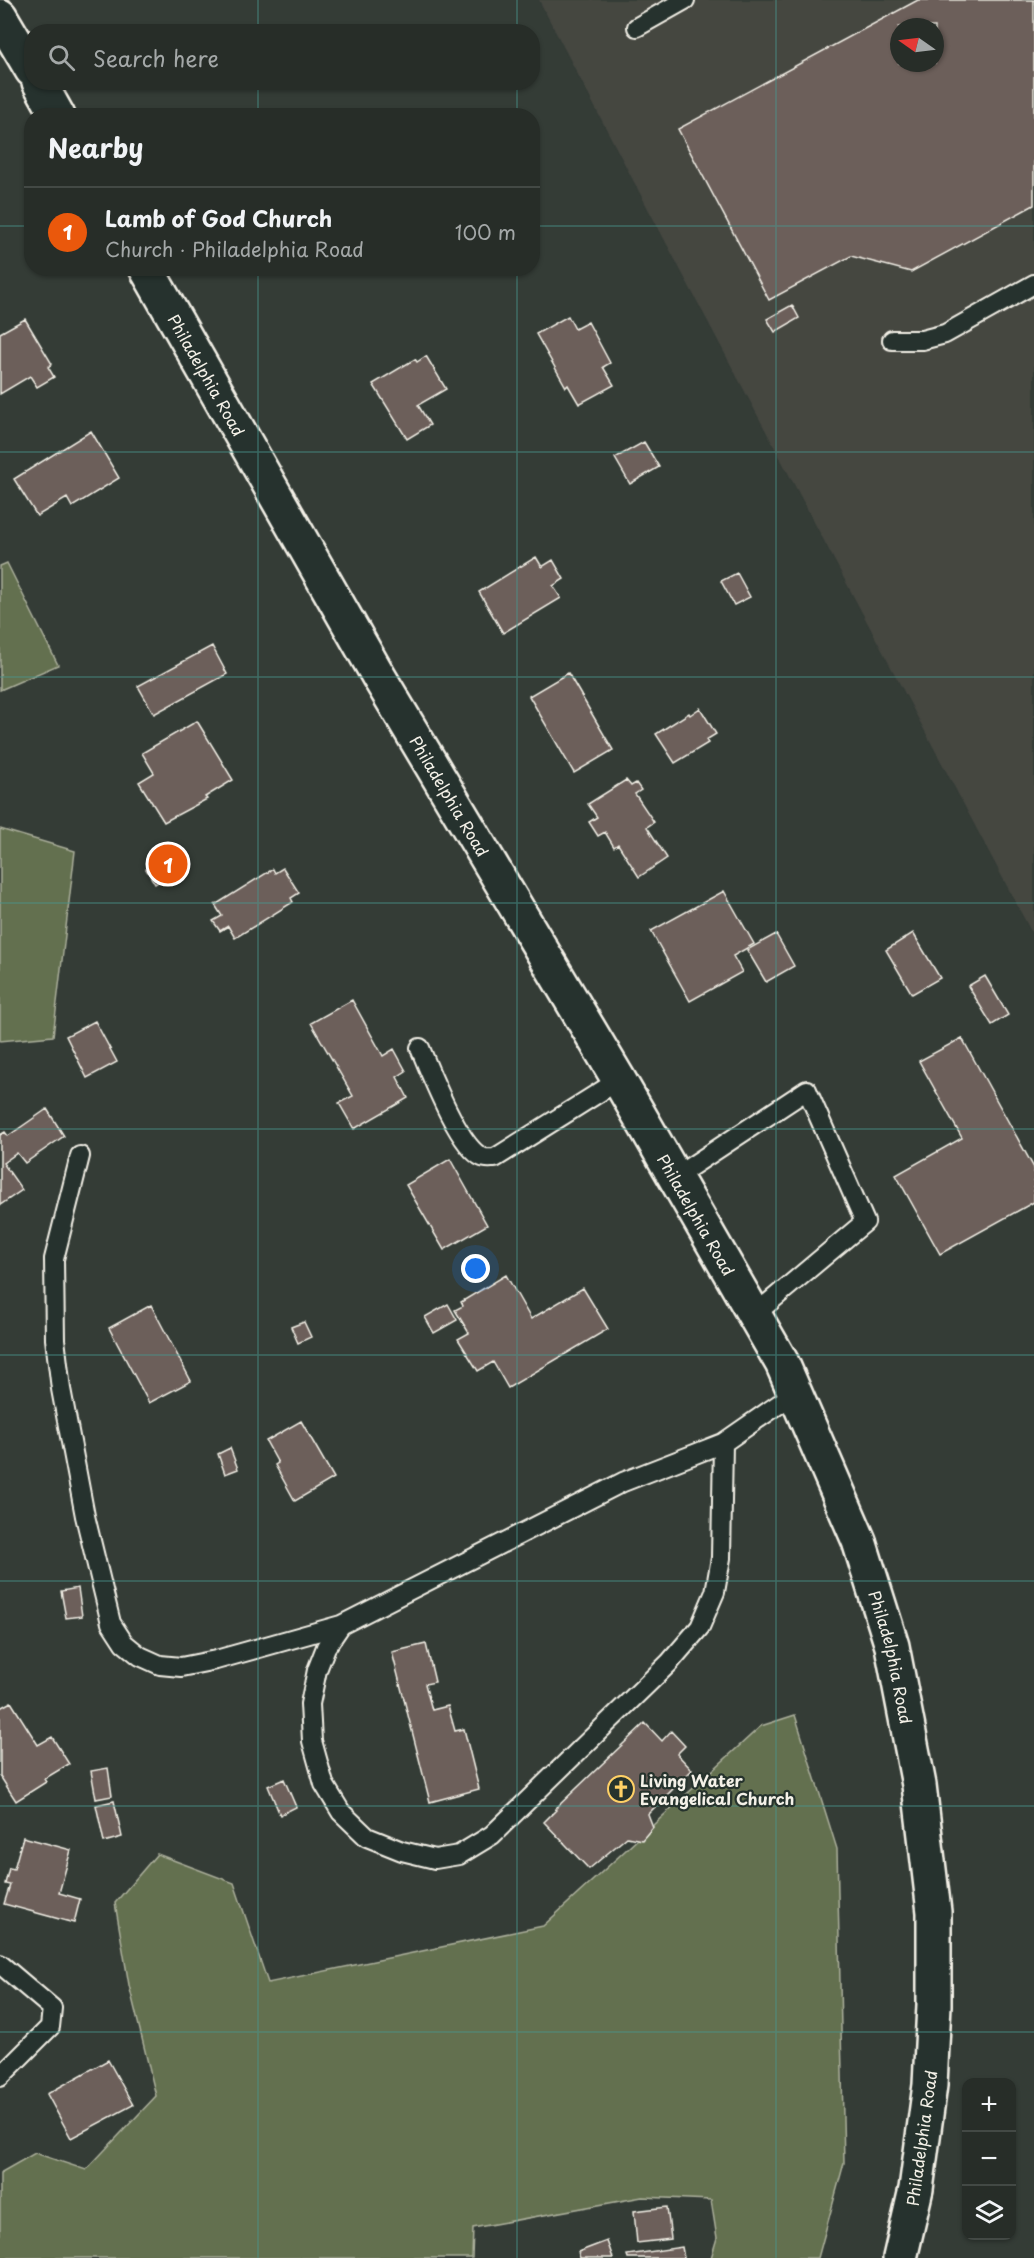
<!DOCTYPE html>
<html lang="en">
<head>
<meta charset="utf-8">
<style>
	:root { --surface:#272d28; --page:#333934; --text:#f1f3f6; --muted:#a4a8a8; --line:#434945; --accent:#ea580c }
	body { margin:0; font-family:"Playpen Sans",sans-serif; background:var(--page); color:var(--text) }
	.controls { position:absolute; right:18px; bottom:18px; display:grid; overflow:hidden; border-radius:12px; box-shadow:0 2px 4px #0004 }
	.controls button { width:54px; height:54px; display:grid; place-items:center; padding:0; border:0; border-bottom:2px solid var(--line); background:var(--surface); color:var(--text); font:30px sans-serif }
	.compass { position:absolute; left:890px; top:18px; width:54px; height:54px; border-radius:50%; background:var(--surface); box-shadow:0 2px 4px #0004; rotate:284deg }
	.you { position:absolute; left:476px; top:1269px; width:21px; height:21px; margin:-15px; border:4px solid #fff; border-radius:50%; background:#1a73e8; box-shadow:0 0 0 9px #1a73e833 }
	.badge { display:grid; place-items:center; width:39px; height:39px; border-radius:50%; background:var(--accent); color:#fff; font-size:20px; font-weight:700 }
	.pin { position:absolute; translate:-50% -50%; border:3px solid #fff; box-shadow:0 2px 6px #0006 }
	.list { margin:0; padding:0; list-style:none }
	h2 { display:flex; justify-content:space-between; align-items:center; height:78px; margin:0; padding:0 24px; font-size:26px }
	h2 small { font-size:20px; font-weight:400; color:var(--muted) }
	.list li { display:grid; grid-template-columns:39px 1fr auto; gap:18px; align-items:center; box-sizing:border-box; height:90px; padding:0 24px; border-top:2px solid var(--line) }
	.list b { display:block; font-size:22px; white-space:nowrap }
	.list p { margin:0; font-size:20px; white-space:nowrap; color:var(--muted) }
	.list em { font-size:20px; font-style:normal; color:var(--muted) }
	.icon { flex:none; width:33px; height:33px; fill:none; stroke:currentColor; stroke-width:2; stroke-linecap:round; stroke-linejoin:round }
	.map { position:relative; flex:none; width:1034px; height:2258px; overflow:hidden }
	.search { position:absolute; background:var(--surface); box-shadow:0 2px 4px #0004; left:24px; top:24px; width:516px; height:66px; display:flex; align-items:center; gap:15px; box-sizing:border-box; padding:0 21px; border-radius:24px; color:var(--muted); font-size:22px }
	.panel { position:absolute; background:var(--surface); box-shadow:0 2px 4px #0004; left:24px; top:108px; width:516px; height:168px; border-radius:24px }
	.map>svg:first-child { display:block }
	.built { fill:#454641; fill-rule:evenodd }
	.green { fill:#636f50; stroke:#acb09c; stroke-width:1.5 }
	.building { fill:#6c5f5a; stroke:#f4f1e8; stroke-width:1.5; fill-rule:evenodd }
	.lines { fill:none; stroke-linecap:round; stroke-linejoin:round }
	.service-casing { stroke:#f4f1e8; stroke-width:22 }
	.secondary-casing { stroke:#f4f1e8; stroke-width:38 }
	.service { stroke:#26332d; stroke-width:18 }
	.secondary { stroke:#26332d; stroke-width:33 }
	.grid { fill:none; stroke:#48958c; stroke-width:1.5; stroke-opacity:0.55 }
	.labels { text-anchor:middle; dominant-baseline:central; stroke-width:4.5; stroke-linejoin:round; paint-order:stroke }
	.street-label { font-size:16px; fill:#f4f1e8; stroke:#26332d }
	.poi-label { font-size:16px; font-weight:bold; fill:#f4f1e8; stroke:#26332d; text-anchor:start }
</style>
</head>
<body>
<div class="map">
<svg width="1034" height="2258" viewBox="0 0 1034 2258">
	<rect width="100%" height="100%" fill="#343c36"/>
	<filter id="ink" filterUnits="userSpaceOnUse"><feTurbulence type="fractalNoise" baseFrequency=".0167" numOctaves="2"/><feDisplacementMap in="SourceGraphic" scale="12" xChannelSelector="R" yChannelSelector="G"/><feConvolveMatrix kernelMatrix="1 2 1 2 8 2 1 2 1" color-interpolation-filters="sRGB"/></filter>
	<g filter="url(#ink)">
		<!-- built -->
		<path class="built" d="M539 0H1034V937L644 201ZM899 27H935V63H899Z"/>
		<!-- green -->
		<path class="green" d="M7 563 58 665 0 690V566Z
			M0 829 75 851 53 1036 0 1041Z
			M795 1715 837 1849 844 2163 818 2258H711L717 2238 711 2200 642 2197 473 2228 472 2258H0V2173L35 2153 86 2170 156 2096 129 1985 115 1903 157 1854 234 1883 268 1983 543 1926 761 1726Z"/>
		<!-- building -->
		<path class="building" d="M918 0H1034V205L911 272 851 256 769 300 678 129ZM899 27H935V63H899Z
			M792 305 799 318 775 332 767 319Z
			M568 316 575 329 588 322 610 363 603 367 614 385 579 404 568 385 566 387 536 334Z
			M25 319 52 364 48 367 54 377 37 387 30 376 0 394V333Z
			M426 356 446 389 418 405 430 425 407 439 373 384 415 359 417 362Z
			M91 431 119 478 72 507 67 498 37 516 14 479Z
			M644 442 659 467 630 484 615 458Z
			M536 557 542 567 553 560 564 579 553 586 561 598 503 633 479 592Z
			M737 573 750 597 734 605 721 581Z
			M212 646 227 674 154 714 138 686Z
			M568 673 613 750 574 773 529 696Z
			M700 708 716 734 706 740 708 743 675 763 656 734 689 713 690 715Z
			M197 721 233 780 205 797 207 799 164 822 139 782 154 773 142 753Z
			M626 780 631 786 636 783 641 790 635 794 654 822 647 827 667 858 639 877 618 844 614 847 605 832 598 836 589 822 597 817 588 804Z
			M158 856 160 861 166 857 175 871 155 884 146 869 152 866 149 861Z
			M283 868 299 893 291 898 293 902 235 938 228 926 220 931 213 921 222 916 215 905 273 869 275 873Z
			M724 891 754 944 733 956 742 972 690 1001 651 931Z
			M913 933 940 978 912 994 886 950Z
			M776 934 794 966 766 982 747 950Z
			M985 976 1008 1015 992 1025 968 986Z
			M352 1000 383 1056 394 1049 406 1071 397 1077 408 1098 354 1129 339 1103 353 1096 311 1023Z
			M95 1021 117 1062 87 1078 66 1036Z
			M962 1038 1034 1168V1202L940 1254 896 1175 962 1138 919 1061Z
			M47 1109 64 1136 25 1163 17 1153 3 1163 22 1190 0 1205V1135L5 1132 8 1136Z
			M450 1159 487 1225 444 1250 406 1185Z
			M506 1275 531 1319 583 1288 608 1329 508 1388 493 1362 478 1371 458 1339 469 1333 455 1310 463 1306 461 1302Z
			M448 1304 457 1320 434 1333 425 1317Z
			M151 1305 191 1381 149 1403 109 1328Z
			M304 1322 311 1337 298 1343 291 1327Z
			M301 1421 334 1478 295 1501 275 1465 278 1463 266 1441Z
			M230 1448 238 1469 225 1474 218 1454Z
			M78 1588 82 1616 66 1618 61 1591Z
			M426 1644 435 1682 425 1684 432 1710 448 1706 455 1731 464 1729 479 1789 430 1802 392 1652Z
			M11 1702 38 1745 52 1737 69 1764 44 1779 46 1782 16 1801 0 1776V1708Z
			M645 1723 662 1741 671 1731 685 1746 677 1754 692 1770 648 1814 653 1827 642 1840 627 1837 589 1869 544 1822 556 1810 555 1809Z
			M108 1768 112 1796 96 1799 91 1771Z
			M284 1779 296 1807 280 1815 268 1786Z
			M114 1801 122 1837 104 1842 96 1805Z
			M23 1837 71 1850 59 1893 80 1899 74 1923 4 1904 10 1885 5 1884 9 1868 14 1869Z
			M108 2060 133 2105 71 2138 47 2094Z
			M667 2207 671 2239 637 2243 634 2211Z
			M607 2241 613 2258H580L578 2252Z
			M682 2247 684 2258H628L627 2255Z"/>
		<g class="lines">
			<defs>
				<path id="service" d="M637 27 685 0
					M892 340H922L945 334 1034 284
					M420 1048C430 1072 459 1147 482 1157 486 1159 491 1158 495 1158L619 1080
					M80 1156 54 1259 55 1339 61 1389 85 1516 111 1623 124 1643 140 1656 160 1665 181 1667 216 1660 341 1625
					M675 1177 807 1090 865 1222 754 1315
					M723 1443 623 1482 341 1625 326 1647 317 1670 310 1704 312 1741 324 1784 341 1812 367 1837 402 1851 435 1859 459 1855 492 1835 669 1663 700 1627 715 1592 721 1558 723 1443 795 1393
					M0 1964 52 2008 50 2027 0 2077"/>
				<g id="secondary">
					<path d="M0 16 32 70"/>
					<path d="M39 82 58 116"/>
					<path id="s1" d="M146 268 379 677 619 1080 782 1363 859 1541 892 1646 919 1785 934 1912V2005L930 2085 916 2189 900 2258"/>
				</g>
			</defs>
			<!-- service casing -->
			<use href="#service" class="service-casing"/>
			<!-- secondary casing -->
			<use href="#secondary" class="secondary-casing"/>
			<!-- service -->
			<use href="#service" class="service"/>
			<!-- secondary -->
			<use href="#secondary" class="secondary"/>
		</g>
	</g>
	<!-- grid -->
	<path class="grid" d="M258 0V32M517 0V32M776 0V2258M258 82V116M517 82V116M0 226H32M532 226H1034M258 268V2258M517 268V2258M0 452H1034M0 677H1034M0 903H1034M0 1129H1034M0 1355H1034M0 1581H1034M0 1806H1034M0 2032H1034"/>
	<!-- icons -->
	<defs>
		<symbol id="church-ring" viewBox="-11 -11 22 22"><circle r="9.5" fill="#26332d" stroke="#ffd166" stroke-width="1.5"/><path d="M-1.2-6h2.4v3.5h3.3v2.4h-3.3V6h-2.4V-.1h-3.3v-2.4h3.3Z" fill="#ffd166"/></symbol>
	</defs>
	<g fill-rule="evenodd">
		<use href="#church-ring" x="606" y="1774" width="30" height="30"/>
	</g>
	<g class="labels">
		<!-- street labels -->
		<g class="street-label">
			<text stroke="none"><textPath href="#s1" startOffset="123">Philadelphia Road</textPath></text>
			<text stroke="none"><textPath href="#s1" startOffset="609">Philadelphia Road</textPath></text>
			<text stroke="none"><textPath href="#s1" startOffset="1095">Philadelphia Road</textPath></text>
			<text stroke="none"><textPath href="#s1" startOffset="1581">Philadelphia Road</textPath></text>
			<text transform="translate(921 2138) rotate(-82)">Philadelphia Road</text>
		</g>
		<!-- poi labels -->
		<g class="poi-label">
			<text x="640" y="1780">Living Water<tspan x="640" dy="18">Evangelical Church</tspan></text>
		</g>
	</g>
</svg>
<div class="controls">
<button>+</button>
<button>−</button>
<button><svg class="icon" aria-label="layers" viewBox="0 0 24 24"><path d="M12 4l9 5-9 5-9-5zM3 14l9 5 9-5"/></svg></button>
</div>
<svg class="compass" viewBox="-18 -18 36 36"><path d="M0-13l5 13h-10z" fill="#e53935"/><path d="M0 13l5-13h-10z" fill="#a4a8a8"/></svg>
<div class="you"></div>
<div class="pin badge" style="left:168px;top:864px">1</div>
<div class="search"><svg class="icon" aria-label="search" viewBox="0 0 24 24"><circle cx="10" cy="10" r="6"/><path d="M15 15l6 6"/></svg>Search here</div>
<section class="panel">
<h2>Nearby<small></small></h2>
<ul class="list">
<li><span class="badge">1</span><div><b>Lamb of God Church</b><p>Church · Philadelphia Road</p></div><em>100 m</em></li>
</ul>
</section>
</div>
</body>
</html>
